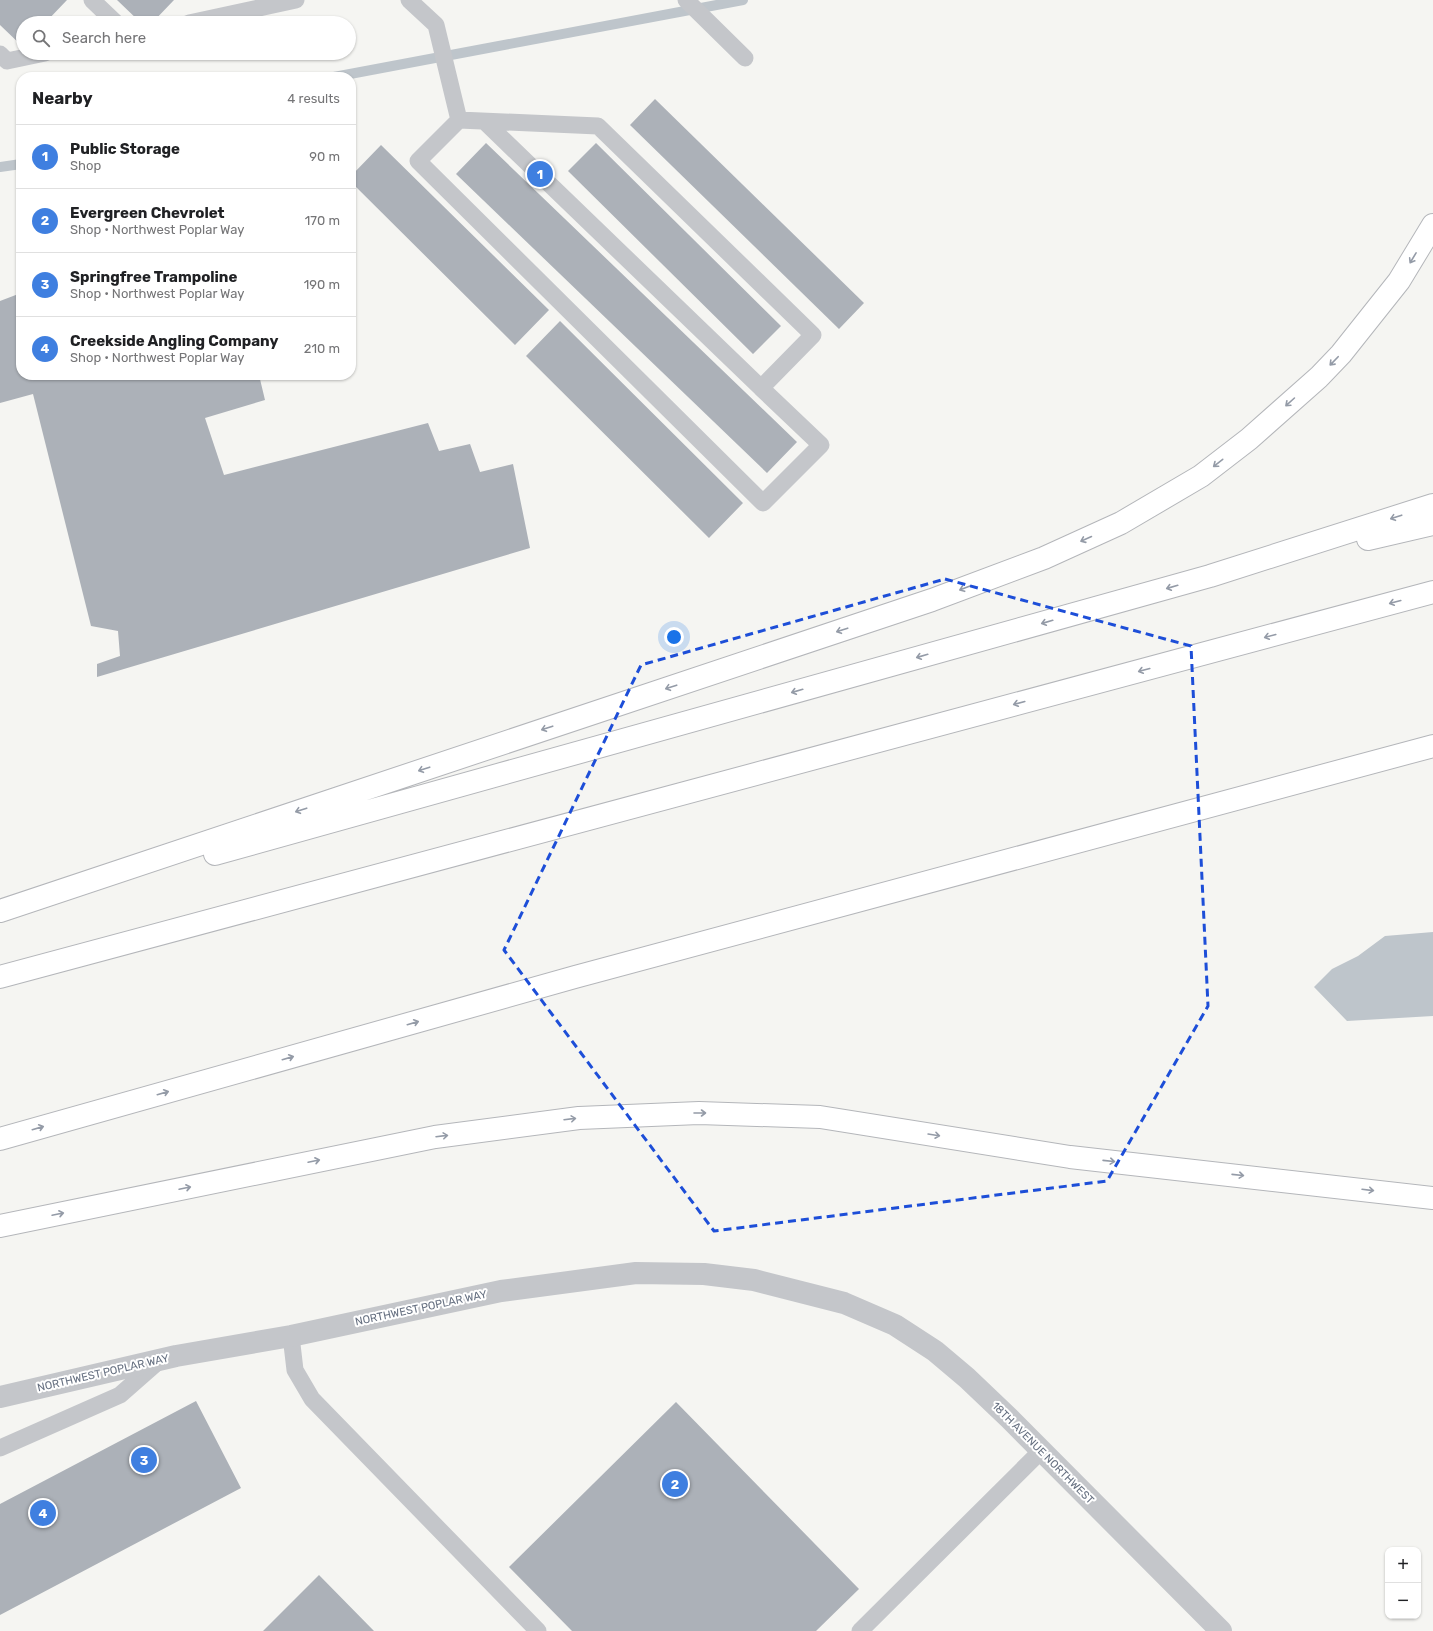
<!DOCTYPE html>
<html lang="en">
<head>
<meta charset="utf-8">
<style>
	:root { --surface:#fff; --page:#f2f2f2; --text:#202124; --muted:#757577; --line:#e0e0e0; --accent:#0b8043 }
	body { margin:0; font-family:Rubik,sans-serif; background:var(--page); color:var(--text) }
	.controls { position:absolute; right:12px; bottom:12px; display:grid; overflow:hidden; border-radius:8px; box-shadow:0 1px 3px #0004 }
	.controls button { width:36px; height:36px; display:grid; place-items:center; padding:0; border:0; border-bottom:1px solid var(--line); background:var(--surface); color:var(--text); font:20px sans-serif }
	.you { position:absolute; left:674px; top:637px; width:14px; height:14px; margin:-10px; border:3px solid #fff; border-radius:50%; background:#1a73e8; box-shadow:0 0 0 6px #1a73e833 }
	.badge { display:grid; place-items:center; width:26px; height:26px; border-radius:50%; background:var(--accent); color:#fff; font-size:13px; font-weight:700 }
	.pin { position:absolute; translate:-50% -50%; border:2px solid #fff; box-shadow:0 1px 4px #0006 }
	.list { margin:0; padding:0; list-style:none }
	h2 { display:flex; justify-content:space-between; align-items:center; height:52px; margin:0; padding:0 16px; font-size:17px }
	h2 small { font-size:13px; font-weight:400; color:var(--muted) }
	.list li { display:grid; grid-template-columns:26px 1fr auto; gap:12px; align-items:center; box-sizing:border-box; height:64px; padding:0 16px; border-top:1px solid var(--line) }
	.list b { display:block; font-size:15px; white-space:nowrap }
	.list p { margin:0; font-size:13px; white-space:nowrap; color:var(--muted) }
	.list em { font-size:13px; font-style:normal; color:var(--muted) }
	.icon { flex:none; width:22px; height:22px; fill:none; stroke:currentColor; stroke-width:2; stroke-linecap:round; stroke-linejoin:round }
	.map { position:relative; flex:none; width:1433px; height:1631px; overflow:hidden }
	.search { position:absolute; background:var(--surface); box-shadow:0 1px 3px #0004; left:16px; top:16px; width:340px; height:44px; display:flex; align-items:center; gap:10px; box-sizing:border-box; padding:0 14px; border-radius:22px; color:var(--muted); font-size:15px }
	.panel { position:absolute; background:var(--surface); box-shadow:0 1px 3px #0004; left:16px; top:72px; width:340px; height:308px; border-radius:16px }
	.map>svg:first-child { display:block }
	.water { fill:#bec5cb }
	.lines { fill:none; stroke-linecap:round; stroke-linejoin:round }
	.stream { stroke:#bec5cb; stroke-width:10 }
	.building { fill:#acb1b8 }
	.highway-casing { stroke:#b4b6ba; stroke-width:24 }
	.lane { stroke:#c4c6ca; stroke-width:17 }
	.street { stroke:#c4c6ca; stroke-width:22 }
	.highway { stroke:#fff; stroke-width:22 }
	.oneway { stroke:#949ba7 }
	.marked { fill:none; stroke:#1d4ed8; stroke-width:3; stroke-dasharray:8 5; stroke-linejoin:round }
	.labels { text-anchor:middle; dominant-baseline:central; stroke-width:4; stroke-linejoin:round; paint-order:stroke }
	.street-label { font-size:11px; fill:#667081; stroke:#fff }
</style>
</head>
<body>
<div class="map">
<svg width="1433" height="1631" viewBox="0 0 1433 1631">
	<rect width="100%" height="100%" fill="#f5f5f2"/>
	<!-- water -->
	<path class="water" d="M1433 932V1016L1347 1021 1314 987 1332 969 1358 956 1385 936Z"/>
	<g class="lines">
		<!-- stream -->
		<path class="stream" d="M334 77 743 0
			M0 167 21 164"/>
	</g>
	<!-- building -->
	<path class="building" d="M0 0H67L45 23H23V47L0 25Z
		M117 0H174L152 23H141Z
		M655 99 864 303 839 329 630 125Z
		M486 143 797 442 767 473 456 174Z
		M596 143 781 326 753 354 568 171Z
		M381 145 549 310 515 345 351 182V176Z
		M21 293V375H259L265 400 205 418 224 475 428 423 439 451 470 444 480 472 513 464 530 548 97 677V664L120 656 118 631 91 626 33 394 0 403V301Z
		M560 321 743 503 709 538 526 356Z
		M196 1401 241 1488 0 1615V1504Z
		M676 1402 859 1589 816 1631H572L509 1567Z
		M319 1575 374 1631H263Z"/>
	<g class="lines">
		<defs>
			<path id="highway" d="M1368 539 1433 524
				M215 854 1210 576 1433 505
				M0 911 932 600 1044 558 1121 523 1201 476 1249 439 1319 377 1341 354 1399 281 1433 225
				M0 977 1433 592
				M0 1139 575 977 1433 746
				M0 1226 435 1137 579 1118 699 1113 820 1117 1070 1157 1433 1198"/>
		</defs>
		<!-- highway casing -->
		<use href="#highway" class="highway-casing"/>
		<!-- lane -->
		<path class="lane" d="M92 0 116 23
			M409 0 436 25 459 120
			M686 0 745 58
			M189 23 296 0
			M0 54 7 61 45 53
			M459 120 598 126 813 335 761 388 821 445 763 503 418 161Z
			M485 122 761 388
			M291 1336 295 1370 312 1399 538 1631
			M0 1448 120 1395 161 1359
			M860 1631 1041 1451"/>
		<!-- street -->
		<path class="street" d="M0 1397 176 1356 291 1336 501 1291 636 1273 704 1274 754 1280 844 1303 895 1325 935 1351 967 1378 1009 1418 1221 1631"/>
		<!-- highway -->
		<use href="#highway" class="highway"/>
	</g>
	<!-- one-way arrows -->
	<defs><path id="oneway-shaft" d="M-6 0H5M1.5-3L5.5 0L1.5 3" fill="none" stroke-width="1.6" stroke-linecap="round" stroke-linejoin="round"/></defs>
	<g class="oneway">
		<use href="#oneway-shaft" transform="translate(1413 258) rotate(121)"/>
		<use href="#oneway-shaft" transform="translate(1334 361) rotate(134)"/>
		<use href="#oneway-shaft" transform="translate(1290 402) rotate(138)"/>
		<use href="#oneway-shaft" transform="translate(1218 463) rotate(142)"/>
		<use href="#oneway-shaft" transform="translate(1396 517) rotate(162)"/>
		<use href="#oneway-shaft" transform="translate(1086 539) rotate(156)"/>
		<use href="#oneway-shaft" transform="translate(1172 587) rotate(164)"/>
		<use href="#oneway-shaft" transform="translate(965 588) rotate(159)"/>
		<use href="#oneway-shaft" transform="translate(1395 602) rotate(165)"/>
		<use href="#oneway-shaft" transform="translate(1047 622) rotate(164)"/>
		<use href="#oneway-shaft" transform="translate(842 630) rotate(162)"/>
		<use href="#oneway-shaft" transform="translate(1270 636) rotate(165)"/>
		<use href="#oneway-shaft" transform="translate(922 656) rotate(164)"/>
		<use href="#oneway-shaft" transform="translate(1144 670) rotate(165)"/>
		<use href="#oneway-shaft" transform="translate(671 687) rotate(162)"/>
		<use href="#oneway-shaft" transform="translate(797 691) rotate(164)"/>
		<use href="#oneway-shaft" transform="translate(1019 703) rotate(165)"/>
		<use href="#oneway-shaft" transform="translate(547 728) rotate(162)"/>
		<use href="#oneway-shaft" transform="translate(424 769) rotate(162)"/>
		<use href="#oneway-shaft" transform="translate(301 810) rotate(162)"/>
		<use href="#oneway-shaft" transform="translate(413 1023) rotate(-16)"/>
		<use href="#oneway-shaft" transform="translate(288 1058) rotate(-16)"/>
		<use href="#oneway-shaft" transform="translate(163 1093) rotate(-16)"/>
		<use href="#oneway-shaft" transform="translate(700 1113)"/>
		<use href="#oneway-shaft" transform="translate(570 1119) rotate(-7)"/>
		<use href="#oneway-shaft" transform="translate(38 1128) rotate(-16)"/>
		<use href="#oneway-shaft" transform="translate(934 1135) rotate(9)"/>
		<use href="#oneway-shaft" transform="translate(442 1136) rotate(-7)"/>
		<use href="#oneway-shaft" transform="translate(314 1161) rotate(-12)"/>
		<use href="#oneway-shaft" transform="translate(1109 1161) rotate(6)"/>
		<use href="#oneway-shaft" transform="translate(1238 1175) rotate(6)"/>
		<use href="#oneway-shaft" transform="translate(185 1188) rotate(-12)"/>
		<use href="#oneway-shaft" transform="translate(1368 1190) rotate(7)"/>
		<use href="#oneway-shaft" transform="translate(58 1214) rotate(-12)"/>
	</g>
	<!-- marked area -->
	<path class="marked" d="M945 579 1191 646 1208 1006 1107 1181 714 1231 504 950 641 665Z"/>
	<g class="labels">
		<!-- street labels -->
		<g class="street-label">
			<text transform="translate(421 1308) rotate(-12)">NORTHWEST POPLAR WAY</text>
			<text transform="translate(103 1373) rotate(-13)">NORTHWEST POPLAR WAY</text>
			<text transform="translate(1043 1453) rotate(45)">18TH AVENUE NORTHWEST</text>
		</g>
	</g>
</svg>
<div class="controls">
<button>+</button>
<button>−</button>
</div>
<div class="you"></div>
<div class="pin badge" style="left:540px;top:174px;background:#3f7fe0">1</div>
<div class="pin badge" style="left:675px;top:1484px;background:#3f7fe0">2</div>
<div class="pin badge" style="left:144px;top:1460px;background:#3f7fe0">3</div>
<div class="pin badge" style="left:43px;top:1513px;background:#3f7fe0">4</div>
<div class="search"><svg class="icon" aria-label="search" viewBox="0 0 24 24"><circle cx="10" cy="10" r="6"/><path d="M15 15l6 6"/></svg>Search here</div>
<section class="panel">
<h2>Nearby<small>4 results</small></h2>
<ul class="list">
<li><span class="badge" style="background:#3f7fe0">1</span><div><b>Public Storage</b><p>Shop</p></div><em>90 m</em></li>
<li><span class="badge" style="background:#3f7fe0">2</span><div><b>Evergreen Chevrolet</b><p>Shop · Northwest Poplar Way</p></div><em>170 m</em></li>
<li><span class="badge" style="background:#3f7fe0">3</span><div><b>Springfree Trampoline</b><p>Shop · Northwest Poplar Way</p></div><em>190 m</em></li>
<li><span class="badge" style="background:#3f7fe0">4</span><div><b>Creekside Angling Company</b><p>Shop · Northwest Poplar Way</p></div><em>210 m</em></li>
</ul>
</section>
</div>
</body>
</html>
